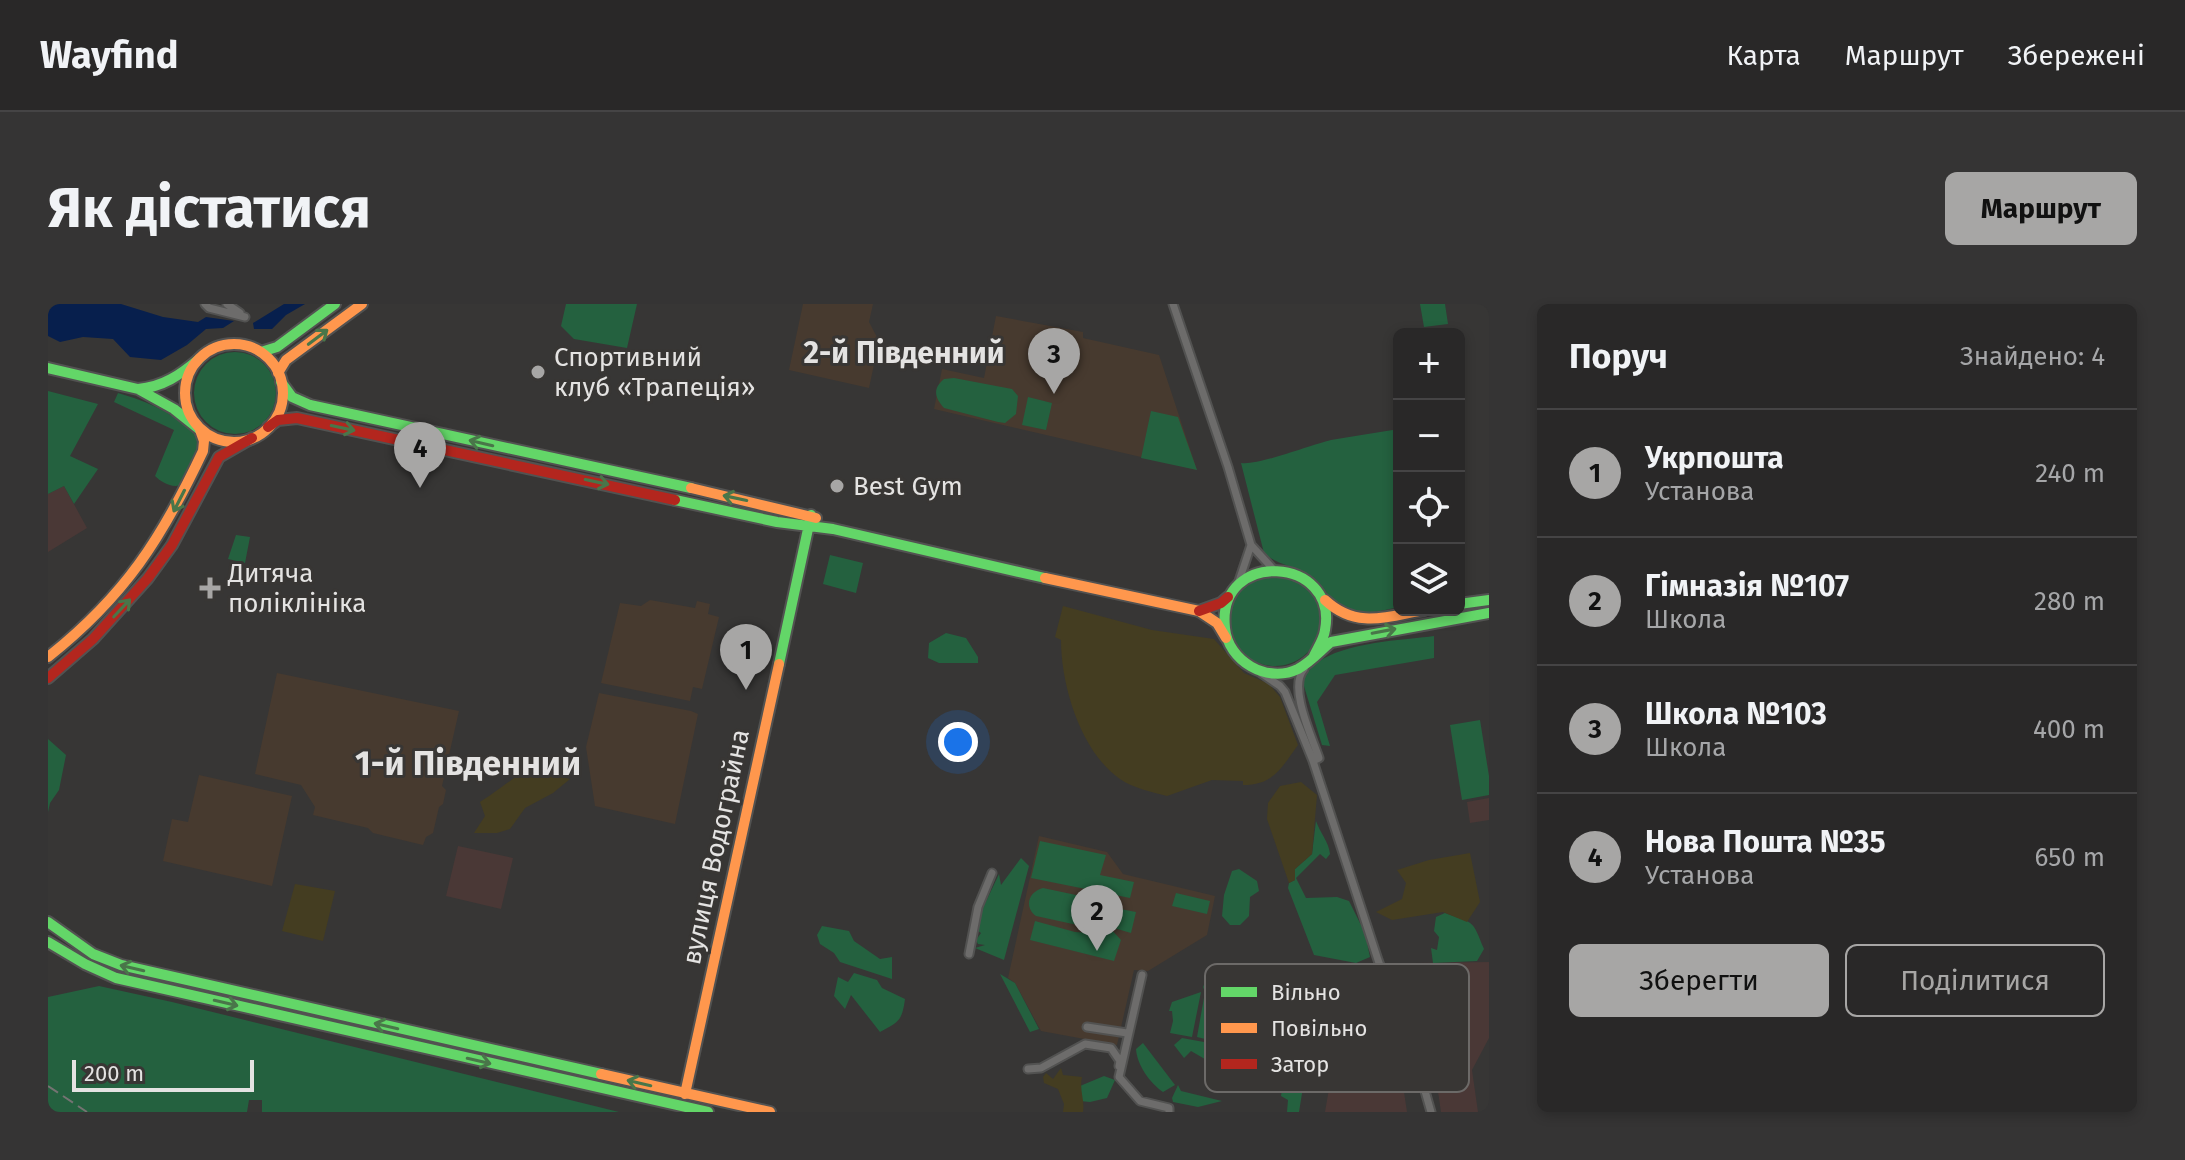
<!DOCTYPE html>
<html lang="uk">
<head>
<meta charset="utf-8">
<style>
	:root { --surface:#292828; --page:#353434; --text:#f1f3f6; --muted:#a5a6a8; --line:#454445; --accent:#a7a6a5 }
	body { margin:0; font-family:"Fira Sans",sans-serif; background:var(--page); color:var(--text) }
	.controls { position:absolute; right:24px; top:24px; display:grid; overflow:hidden; border-radius:12px; box-shadow:0 4px 12px #0003 }
	.controls button { width:72px; height:72px; display:grid; place-items:center; padding:0; border:0; border-bottom:2px solid var(--line); background:var(--surface); color:var(--text); font:40px sans-serif }
	.scale { position:absolute; left:24px; bottom:20px; width:182px; box-sizing:border-box; padding-left:8px; border:4px solid #e4e3e2; border-top:0; font-size:22px; line-height:28px; white-space:nowrap; color:#e4e3e2; -webkit-text-stroke:6px #383634; paint-order:stroke }
	.you { position:absolute; left:910px; top:438px; width:28px; height:28px; margin:-20px; border:6px solid #fff; border-radius:50%; background:#1a73e8; box-shadow:0 0 0 12px #1a73e833 }
	.badge { display:grid; place-items:center; width:52px; height:52px; border-radius:50%; background:var(--accent); color:#111; font-size:26px; font-weight:700 }
	.pin { position:absolute; translate:-50% -66px; filter:drop-shadow(0 2px 4px #0008) }
	.pin::after { content:''; position:absolute; top:42px; width:28px; height:24px; background:inherit; clip-path:polygon(0 0,100% 0,50% 100%) }
	.list { margin:0; padding:0; list-style:none }
	h2 { display:flex; justify-content:space-between; align-items:center; height:104px; margin:0; padding:0 32px; font-size:34px }
	h2 small { font-size:26px; font-weight:400; color:var(--muted) }
	.list li { display:grid; grid-template-columns:52px 1fr auto; gap:24px; align-items:center; box-sizing:border-box; height:128px; padding:0 32px; border-top:2px solid var(--line) }
	.list b { display:block; font-size:30px; white-space:nowrap }
	.list p { margin:0; font-size:26px; white-space:nowrap; color:var(--muted) }
	.list em { font-size:26px; font-style:normal; color:var(--muted) }
	.actions { display:flex; gap:16px; padding:24px 32px }
	.actions a { flex:1; padding:18px 0; border:2px solid var(--accent); border-radius:12px; text-align:center; font-size:28px; color:var(--accent) }
	.actions .main { background:var(--accent); color:#111 }
	.icon { flex:none; width:44px; height:44px; fill:none; stroke:currentColor; stroke-width:2; stroke-linecap:round; stroke-linejoin:round }
	.map { position:relative; flex:none; width:1441px; height:808px; overflow:hidden; border-radius:12px }
	header { display:flex; align-items:center; gap:48px; box-sizing:border-box; height:112px; padding:0 40px; background:var(--surface); border-bottom:2px solid var(--line) }
	header strong { font-size:38px }
	nav { display:flex; gap:44px; margin-inline-start:auto; font-size:28px }
	.intro { display:flex; align-items:center; justify-content:space-between; box-sizing:border-box; height:192px; padding:0 48px }
	h1 { margin:0; font-size:56px }
	.button { padding:20px 36px; border-radius:12px; background:var(--accent); color:#111; font-size:28px; font-weight:700 }
	main { display:flex; gap:48px; padding:0 48px }
	aside { flex:1; background:var(--surface); border-radius:12px; box-shadow:0 4px 12px #0003 }
	.map>svg:first-child { display:block }
	.industrial { fill:#4a3836 }
	.education { fill:#473a2f }
	.green { fill:#24613f }
	.sand { fill:#443d21 }
	.water { fill:#071f4d }
	.lines { fill:none; stroke-linecap:round; stroke-linejoin:round }
	.street-casing { stroke:#525251; stroke-width:11 }
	.fast-casing { stroke:#525251; stroke-width:14 }
	.slow-casing { stroke:#525251; stroke-width:14 }
	.jam-casing { stroke:#525251; stroke-width:14 }
	.street { stroke:#6d6c6b; stroke-width:7 }
	.fast { stroke:#63d668; stroke-width:10 }
	.slow { stroke:#ff974d; stroke-width:10 }
	.jam { stroke:#b3261e; stroke-width:10 }
	.rail { stroke:#747372; stroke-width:2; stroke-dasharray:12 6; stroke-linecap:butt }
	.oneway { stroke:#497649 }
	.poi-dot { fill:#a7a6a5; stroke:#383634; stroke-width:3 }
	.labels { text-anchor:middle; dominant-baseline:central; stroke-width:6; stroke-linejoin:round; paint-order:stroke }
	.poi-label { font-size:26px; fill:#e4e3e2; stroke:#383634; text-anchor:start }
	.street-label { font-size:26px; fill:#e4e3e2; stroke:#383634 }
	.quarter-label { font-size:30px; font-weight:bold; fill:#e4e3e2; stroke:#383634 }
	.district-label { font-size:34px; font-weight:bold; fill:#e4e3e2; stroke:#383634 }
	.key { fill:#383634; stroke:#6c6a68; stroke-width:2 }
	.key-label { font-size:22px; fill:#e4e3e2 }
</style>
</head>
<body>
<header>
<strong>Wayfind</strong>
<nav><a>Карта</a><a>Маршрут</a><a>Збережені</a></nav>
</header>
<div class="intro"><h1>Як дістатися</h1><a class="button">Маршрут</a></div>
<main>
<div class="map">
<svg width="1441" height="808" viewBox="0 0 1441 808">
	<rect width="100%" height="100%" fill="#373635"/>
	<!-- industrial -->
	<path class="industrial" d="M16 182 39 224 0 248V190Z
		M1441 494V516L1422 519 1419 498Z
		M410 542 465 554 453 605 398 592Z
		M1441 658V734L1424 766 1430 808H1393L1387 767 1379 766 1351 679 1368 670 1367 659Z
		M1321 674 1343 701 1359 808H1277L1291 727 1292 689 1298 681Z"/>
	<!-- education -->
	<path class="education" d="M755 0H825L821 18 831 37 821 84 741 66Z
		M948 12 1035 28V34L1111 51 1149 166 886 105 894 65 936 74Z
		M602 296 647 304 649 297 662 300 660 310 671 313 654 385 645 383 642 397 553 379 572 299 593 302Z
		M229 369 411 407 394 482 398 486 395 500 391 503 385 529 378 533 375 541 325 529 320 524 265 511 267 503 253 481 207 470Z
		M551 389 643 407 650 410 627 520 547 502 538 443Z
		M151 471 244 492 224 582 115 557 124 515 140 518Z
		M991 532 1059 548 1075 570 1167 592 1159 631 1100 667 1086 666 1069 741 993 727 967 679 960 674Z"/>
	<!-- green -->
	<path class="green" d="M518 0H589L579 44 526 35 513 22Z
		M1372 0H1397L1400 20 1376 23Z
		M146 89a41 41 0 1 1 82 0a41 41 0 1 1-82 0Z
		M906 74 964 85 970 92 968 110 957 119 950 118 896 104C887 94 884 85 896 75Z
		M0 87 50 100 22 152 50 165 26 200 16 182 0 190Z
		M70 89C101 98 126 109 149 132L150 148 136 179C127 186 114 179 107 172L126 126 66 98Z
		M980 93 1004 99 998 126 974 121Z
		M1103 107 1130 113 1149 166 1093 154Z
		M1351 125V303C1329 307 1303 317 1286 298 1277 288 1272 277 1260 270 1245 261 1229 261 1216 249L1193 159C1209 162 1262 141 1283 136 1305 132 1328 129 1351 125Z
		M188 231 202 233 197 259 180 255Z
		M782 251 815 259 808 289 775 280Z
		M1181 316a46 46 0 1 1 92 0a46 46 0 1 1-92 0Z
		M898 329 918 334 930 353V359H891L880 354 881 339Z
		M1386 332V354L1287 371 1269 398 1282 442 1274 441 1255 379C1265 338 1351 337 1386 332Z
		M1432 416 1441 472V491L1414 496 1402 421Z
		M0 435 18 451 11 486 2 499 0 508Z
		M1268 517C1272 529 1281 538 1282 550L1278 555 1272 550 1248 574 1258 594 1289 593 1301 597 1317 629 1322 653 1308 659 1266 651 1240 584 1241 579 1247 576V565L1264 550Z
		M992 537 1058 551 1052 571 1086 578 1082 594 983 574Z
		M973 554 981 562 956 656 927 644 937 641 930 640 928 636 933 629 930 627 933 608 951 570 953 581Z
		M1191 565 1209 577 1211 587 1202 593 1201 612 1192 621H1182L1174 612 1176 591 1184 567Z
		M995 584 1047 595 1055 604 1054 617 1043 624 988 612C976 603 980 588 995 584Z
		M1128 589 1162 597 1159 610 1124 602Z
		M1062 603 1088 608 1083 629 1059 622Z
		M1397 609C1428 620 1424 616 1436 645L1429 657 1385 659 1383 644 1389 646 1391 633 1386 627 1388 613Z
		M987 617 1027 628 1044 629 1062 624 1073 636 1066 657 982 636Z
		M774 622 801 627 806 637 832 655 844 653V675L792 658 786 649 772 640 769 631Z
		M806 669 829 676 834 684 857 695C854 718 850 718 832 728L803 691 797 705 786 692 790 673 800 678Z
		M952 670 967 679 991 725 982 728Z
		M1160 671 1191 679 1192 673 1245 682V688L1233 702H1219L1218 700 1202 696 1196 715H1199L1203 728 1198 735 1202 737V741L1190 743 1149 733 1157 688 1155 683Z
		M51 682 124 698 571 808H214V796H201L199 808H0V693Z
		M1153 688 1144 733 1122 729 1125 717 1124 707H1121L1124 698Z
		M1134 734 1189 744 1181 765 1169 764 1167 757 1162 758 1143 747 1136 754 1126 741Z
		M1226 735C1243 740 1247 748 1250 765L1253 766 1256 777 1251 808H1239L1240 796 1233 792 1239 752 1213 746Z
		M1095 739 1127 781 1115 788C1102 779 1089 761 1088 745Z
		M1056 772 1067 776 1059 794 1042 798 1032 797V782Z
		M1130 781 1133 787 1174 797 1150 803 1125 798 1124 794Z"/>
	<!-- sand -->
	<path class="sand" d="M1015 302 1104 326 1166 335 1196 369 1221 380 1232 393 1250 441C1233 464 1226 481 1195 481V477L1164 476 1119 492C1104 488 1085 484 1072 475 1033 448 1013 382 1013 336L1007 333Z
		M497 457 507 471 522 475 505 489 477 504 462 525 449 529H426L437 512 432 498C451 486 478 463 497 457Z
		M1253 478 1269 491 1264 550 1247 565V576L1241 579 1219 515 1220 499 1232 482Z
		M1422 549 1432 598 1419 618 1395 608 1344 616 1328 608 1354 595 1358 579 1349 566 1381 556Z
		M247 580 287 587 275 637 234 627Z
		M1013 764 1015 771 1034 773C1031 786 1037 796 1035 808H1015L1016 800 1010 785 996 779 995 773 998 769 1005 775Z"/>
	<!-- water -->
	<path class="water" d="M0 0H73L115 13 150 18 158 13 186 17 175 24 158 25 139 41 113 56 82 53 65 35 35 33 12 38 0 32Z
		M236 0H257L238 11 224 25H206L205 19Z"/>
	<g class="lines">
		<defs>
			<path id="street" d="M157 0 161 4 197 13
				M179 0 192 9
				M1125 0 1180 163 1203 241 1225 265
				M1190 280 1203 241
				M1256 365C1240 383 1264 433 1271 454L1265 457 1330 656 1373 773 1383 808
				M1213 369 1232 382 1237 388 1265 457
				M921 650 930 603 944 569
				M1094 671 1071 773 1092 797 1121 804V808
				M1039 723 1079 729
				M980 765 993 764 1037 740 1063 744 1072 757 1071 762"/>
			<path id="fast" d="M213 48 229 43 287 0
				M0 64 90 85 126 105 151 125
				M233 78 244 93 262 101 643 184
				M90 85C115 83 132 71 151 55
				M627 196 729 218 785 225 997 274
				M1411 300 1441 296
				M1265 354C1269 345 1276 335 1277 326 1291 252 1168 244 1177 324 1180 357 1219 380 1250 365 1263 358 1272 347 1283 338L1441 309
				M731 360 763 211
				M0 618 45 650 73 661 553 770
				M0 638 37 660 68 674 660 808"/>
			<path id="slow" d="M137 89a49 49 0 1 1 98 0a49 49 0 1 1-98 0Z
				M230 69 238 56 314 0
				M643 184 768 214
				M997 274 1151 307 1169 319 1178 334
				M1277 296C1308 325 1338 313 1376 306
				M0 353C77 292 114 234 155 147L156 137 152 126
				M553 770 722 808
				M637 790 731 360"/>
			<path id="jam" d="M220 123 230 116 249 114 627 196
				M1151 307 1173 299 1180 293
				M0 374 45 335 100 274 124 241 171 153 204 134"/>
		</defs>
		<!-- street casing -->
		<use href="#street" class="street-casing"/>
		<!-- fast casing -->
		<use href="#fast" class="fast-casing"/>
		<!-- slow casing -->
		<use href="#slow" class="slow-casing"/>
		<!-- jam casing -->
		<use href="#jam" class="jam-casing"/>
		<!-- street -->
		<use href="#street" class="street"/>
		<!-- fast -->
		<use href="#fast" class="fast"/>
		<!-- slow -->
		<use href="#slow" class="slow"/>
		<!-- jam -->
		<use href="#jam" class="jam"/>
		<!-- rail -->
		<path class="rail" d="M0 782 39 808"/>
	</g>
	<!-- one-way arrows -->
	<defs><path id="oneway-shaft" d="M-6 0H5M1.5-3L5.5 0L1.5 3" fill="none" stroke-width="1.6" stroke-linecap="round" stroke-linejoin="round" transform="scale(2)"/></defs>
	<g class="oneway">
		<use href="#oneway-shaft" transform="translate(270 33) rotate(-37)"/>
		<use href="#oneway-shaft" transform="translate(295 124) rotate(12)"/>
		<use href="#oneway-shaft" transform="translate(433 139) rotate(-167)"/>
		<use href="#oneway-shaft" transform="translate(549 178) rotate(12)"/>
		<use href="#oneway-shaft" transform="translate(687 194) rotate(-168)"/>
		<use href="#oneway-shaft" transform="translate(131 197) rotate(117)"/>
		<use href="#oneway-shaft" transform="translate(74 304) rotate(-47)"/>
		<use href="#oneway-shaft" transform="translate(1336 327) rotate(-11)"/>
		<use href="#oneway-shaft" transform="translate(84 664) rotate(-167)"/>
		<use href="#oneway-shaft" transform="translate(178 699) rotate(13)"/>
		<use href="#oneway-shaft" transform="translate(338 722) rotate(-167)"/>
		<use href="#oneway-shaft" transform="translate(431 757) rotate(13)"/>
		<use href="#oneway-shaft" transform="translate(591 779) rotate(-167)"/>
	</g>
	<!-- markers -->
	<g class="poi-dot">
		<circle cx="490" cy="68" r="8"/>
		<circle cx="789" cy="182" r="8"/>
		<path d="M158 272h8v8h8v8h-8v8h-8v-8h-8v-8h8z"/>
	</g>
	<g class="labels">
		<!-- poi labels -->
		<g class="poi-label">
			<text x="506" y="53">Спортивний<tspan x="506" dy="30">клуб «Трапеція»</tspan></text>
			<text x="805" y="182">Best Gym</text>
			<text x="180" y="269">Дитяча<tspan x="180" dy="30">поліклініка</tspan></text>
		</g>
		<!-- street labels -->
		<g class="street-label">
			<text transform="translate(668 543) rotate(-78)">вулиця Водограйна</text>
		</g>
		<!-- quarter labels -->
		<g class="quarter-label">
			<text x="856" y="49">2-й Південний</text>
		</g>
		<!-- district labels -->
		<g class="district-label">
			<text x="420" y="459">1-й Південний</text>
		</g>
	</g>
	<!-- legend -->
	<rect x="1157" y="660" width="264" height="128" rx="12" class="key"/>
	<rect x="1173" y="683" width="36" height="10" fill="#63d668"/>
	<rect x="1173" y="719" width="36" height="10" fill="#ff974d"/>
	<rect x="1173" y="755" width="36" height="10" fill="#b3261e"/>
	<g class="key-label">
		<text x="1223" y="696">Вільно</text>
		<text x="1223" y="732">Повільно</text>
		<text x="1223" y="768">Затор</text>
	</g>
</svg>
<div class="controls">
<button>+</button>
<button>−</button>
<button><svg class="icon" aria-label="locate" viewBox="0 0 24 24"><circle cx="12" cy="12" r="6"/><path d="M12 2v4M12 18v4M2 12h4M18 12h4"/></svg></button>
<button><svg class="icon" aria-label="layers" viewBox="0 0 24 24"><path d="M12 4l9 5-9 5-9-5zM3 14l9 5 9-5"/></svg></button>
</div>
<div class="scale">200 m</div>
<div class="you"></div>
<div class="pin badge" style="left:698px;top:386px">1</div>
<div class="pin badge" style="left:1049px;top:647px">2</div>
<div class="pin badge" style="left:1006px;top:90px">3</div>
<div class="pin badge" style="left:372px;top:184px">4</div>
</div>
<aside>
<h2>Поруч<small>Знайдено: 4</small></h2>
<ul class="list">
<li><span class="badge">1</span><div><b>Укрпошта</b><p>Установа</p></div><em>240 m</em></li>
<li><span class="badge">2</span><div><b>Гімназія №107</b><p>Школа</p></div><em>280 m</em></li>
<li><span class="badge">3</span><div><b>Школа №103</b><p>Школа</p></div><em>400 m</em></li>
<li><span class="badge">4</span><div><b>Нова Пошта №35</b><p>Установа</p></div><em>650 m</em></li>
</ul>
<div class="actions"><a class="main">Зберегти</a><a>Поділитися</a></div>
</aside>
</main>
</body>
</html>
